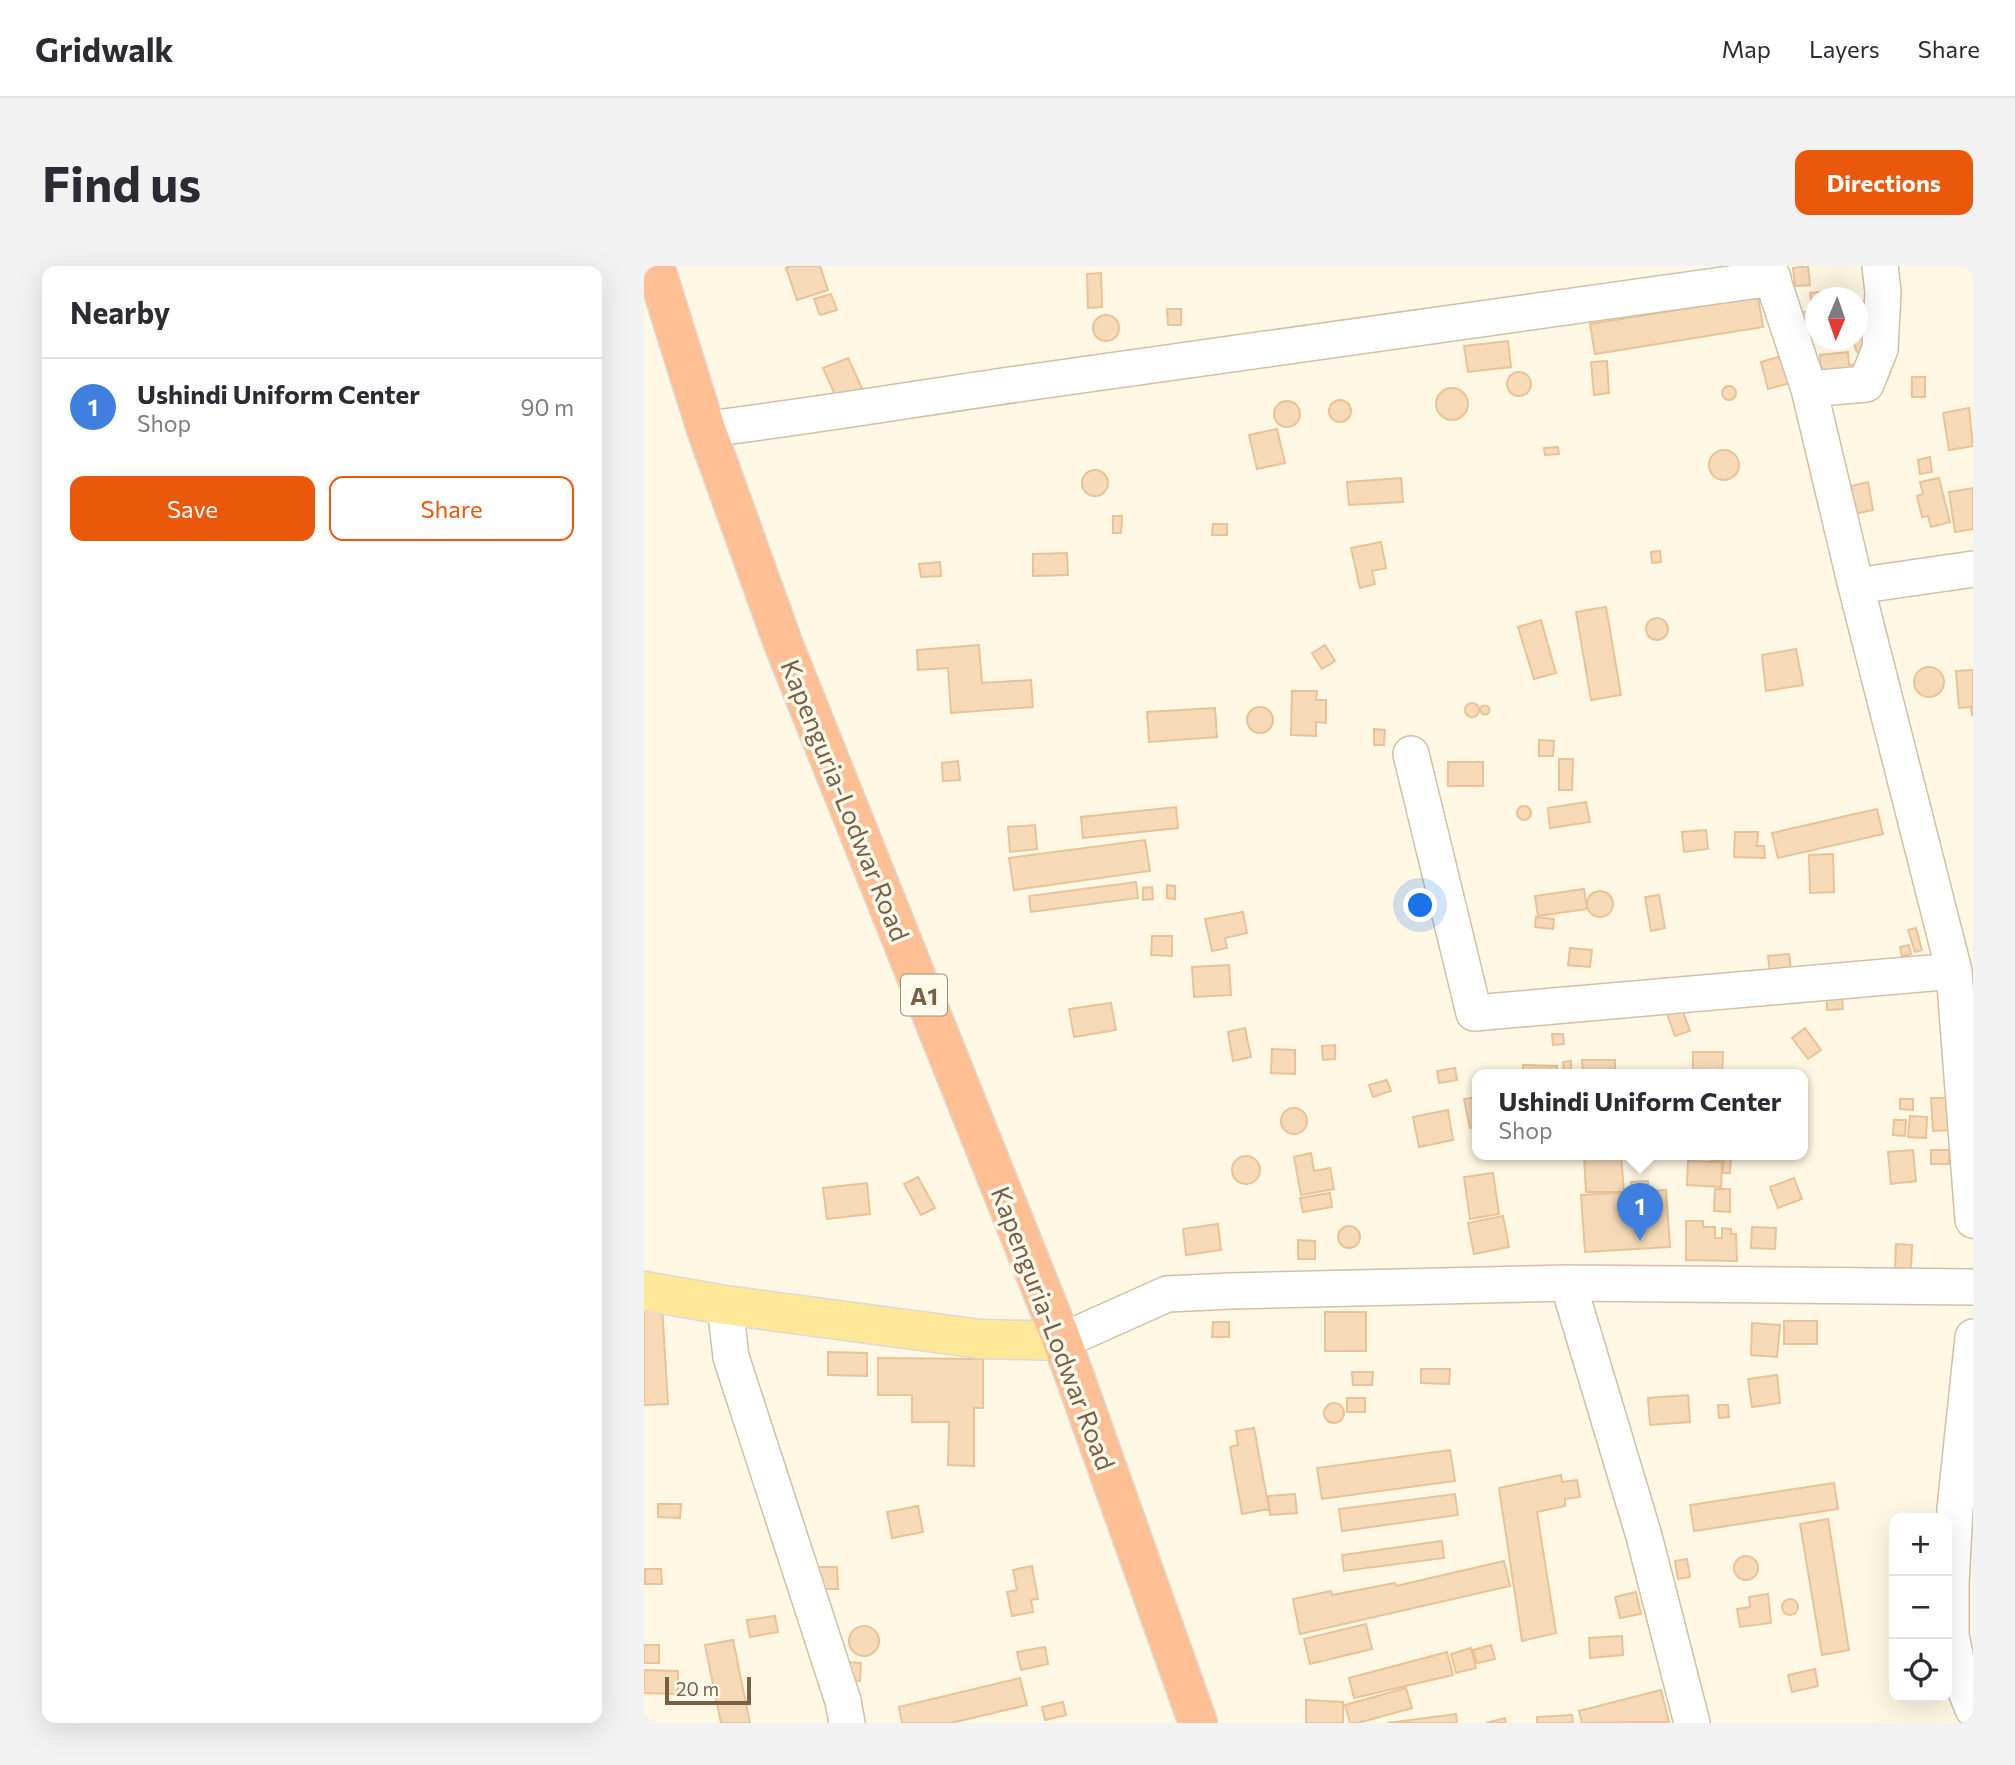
<!DOCTYPE html>
<html lang="en">
<head>
<meta charset="utf-8">
<style>
	:root { --surface:#fff; --page:#f2f2f3; --text:#2b2b33; --muted:#7c7c81; --line:#e1e1e2; --accent:#ea580c }
	body { margin:0; font-family:Commissioner,sans-serif; background:var(--page); color:var(--text) }
	.controls { position:absolute; right:21px; bottom:21px; display:grid; overflow:hidden; border-radius:14px; box-shadow:0 7px 28px #0002 }
	.controls button { width:63px; height:63px; display:grid; place-items:center; padding:0; border:0; border-bottom:2px solid var(--line); background:var(--surface); color:var(--text); font:35px sans-serif }
	.compass { position:absolute; left:1161px; top:21px; width:63px; height:63px; border-radius:50%; background:var(--surface); box-shadow:0 7px 28px #0002; rotate:182deg }
	.scale { position:absolute; left:21px; bottom:18px; width:86px; box-sizing:border-box; padding-left:7px; border:4px solid #795f46; border-top:0; font-size:19px; line-height:24px; white-space:nowrap; color:#795f46; -webkit-text-stroke:5px #fffaeb; paint-order:stroke }
	.you { position:absolute; left:777px; top:640px; width:24px; height:24px; margin:-18px; border:5px solid #fff; border-radius:50%; background:#1a73e8; box-shadow:0 0 0 10px #1a73e833 }
	.badge { display:grid; place-items:center; width:46px; height:46px; border-radius:50%; background:var(--accent); color:#fff; font-size:23px; font-weight:700 }
	.pin { position:absolute; translate:-50% -58px; filter:drop-shadow(0 2px 4px #0008) }
	.pin::after { content:''; position:absolute; top:37px; width:24px; height:21px; background:inherit; clip-path:polygon(0 0,100% 0,50% 100%) }
	.popup { position:absolute; left:828px; top:803px; width:336px; height:91px; box-sizing:border-box; display:grid; place-content:center; border-radius:14px; background:var(--surface); filter:drop-shadow(0 2px 5px #0005); font-size:23px; white-space:nowrap; color:var(--muted) }
	.popup b { font-size:26px; color:var(--text) }
	.popup::after { content:''; position:absolute; left:50%; top:100%; margin-left:-14px; border:14px solid transparent; border-top-color:var(--surface) }
	.list { margin:0; padding:0; list-style:none }
	h2 { display:flex; justify-content:space-between; align-items:center; height:91px; margin:0; padding:0 28px; font-size:30px }
	h2 small { font-size:23px; font-weight:400; color:var(--muted) }
	.list li { display:grid; grid-template-columns:46px 1fr auto; gap:21px; align-items:center; box-sizing:border-box; height:98px; padding:0 28px; border-top:2px solid var(--line) }
	.list b { display:block; font-size:26px; white-space:nowrap }
	.list p { margin:0; font-size:23px; white-space:nowrap; color:var(--muted) }
	.list em { font-size:23px; font-style:normal; color:var(--muted) }
	.actions { display:flex; gap:14px; padding:21px 28px }
	.actions a { flex:1; padding:16px 0; border:2px solid var(--accent); border-radius:14px; text-align:center; font-size:24px; color:var(--accent) }
	.actions .main { background:var(--accent); color:#fff }
	.icon { flex:none; width:38px; height:38px; fill:none; stroke:currentColor; stroke-width:2; stroke-linecap:round; stroke-linejoin:round }
	.map { position:relative; flex:none; width:1329px; height:1457px; overflow:hidden; border-radius:14px }
	header { display:flex; align-items:center; gap:42px; box-sizing:border-box; height:98px; padding:0 35px; background:var(--surface); border-bottom:2px solid var(--line) }
	header strong { font-size:33px }
	nav { display:flex; gap:38px; margin-inline-start:auto; font-size:24px }
	.intro { display:flex; align-items:center; justify-content:space-between; box-sizing:border-box; height:168px; padding:0 42px }
	h1 { margin:0; font-size:49px }
	.button { padding:18px 32px; border-radius:14px; background:var(--accent); color:#fff; font-size:24px; font-weight:700 }
	main { display:flex; gap:42px; padding:0 42px }
	aside { flex:1; background:var(--surface); border-radius:14px; box-shadow:0 7px 28px #0002 }
	.map>svg:first-child { display:block }
	.building { fill:#f6dab8; stroke:#eac297; stroke-width:2 }
	.lines { fill:none; stroke-linecap:round; stroke-linejoin:round }
	.minor-casing { stroke:#d1c0a8; stroke-width:38 }
	.major-casing { stroke:#dfd9d3; stroke-width:41 }
	.highway-casing { stroke:#dfd9d3; stroke-width:41 }
	.minor { stroke:#fff; stroke-width:35 }
	.major { stroke:#ffe799; stroke-width:38 }
	.highway { stroke:#febf94; stroke-width:38 }
	.labels { text-anchor:middle; dominant-baseline:central; stroke-width:7; stroke-linejoin:round; paint-order:stroke }
	.shield { fill:#fffaeb; stroke:#a18e78; stroke-width:2 }
	.shield-label { font-size:24px; font-weight:bold; fill:#795f46 }
	.street-label { font-size:26px; fill:#795f46; stroke:#fffaeb }
</style>
</head>
<body>
<header>
<strong>Gridwalk</strong>
<nav><a>Map</a><a>Layers</a><a>Share</a></nav>
</header>
<div class="intro"><h1>Find us</h1><a class="button">Directions</a></div>
<main>
<aside>
<h2>Nearby<small></small></h2>
<ul class="list">
<li><span class="badge" style="background:#3f7fe0">1</span><div><b>Ushindi Uniform Center</b><p>Shop</p></div><em>90 m</em></li>
</ul>
<div class="actions"><a class="main">Save</a><a>Share</a></div>
</aside>
<div class="map">
<svg width="1329" height="1457" viewBox="0 0 1329 1457">
	<rect width="100%" height="100%" fill="#fef7e3"/>
	<!-- building -->
	<path class="building" d="M147 0H176L184 24 153 34 142 2Z
		M1164 0 1166 19 1151 20 1149 2Z
		M457 7 458 41 444 42 443 8Z
		M1197 24 1198 32H1171V55H1170L1166 27Z
		M187 28 193 44 176 49 170 33Z
		M1114 31 1119 61 951 88 946 58Z
		M1213 35 1232 36 1230 72 1213 70Z
		M523 43H537V59H524Z
		M1166 45 1168 57 1157 59 1155 47Z
		M449 62a13 13 0 1 1 26 0a13 13 0 1 1-26 0Z
		M1217 72 1222 73 1218 87 1213 86 1210 78Z
		M864 75 867 101 824 106 820 80Z
		M1204 86 1205 99 1215 98 1217 110 1178 114 1176 89Z
		M1138 90 1146 117 1124 123 1117 96Z
		M204 92 223 133 198 144 179 102Z
		M963 95 965 127 950 129 947 96Z
		M863 118a12 12 0 1 1 24 0a12 12 0 1 1-24 0Z
		M1268 111H1281V131H1268Z
		M1078 127a7 7 0 1 1 14 0a7 7 0 1 1-14 0Z
		M792 138a16 16 0 1 1 32 0a16 16 0 1 1-32 0Z
		M685 145a11 11 0 1 1 22 0a11 11 0 1 1-22 0Z
		M630 148a13 13 0 1 1 26 0a13 13 0 1 1-26 0Z
		M1325 142 1329 180 1305 184 1299 147Z
		M633 163 641 197 613 203 605 169Z
		M914 181 915 188 901 189 900 182Z
		M1065 199a15 15 0 1 1 30 0a15 15 0 1 1-30 0Z
		M1286 191 1288 206 1276 208 1274 194Z
		M438 217a13 13 0 1 1 26 0a13 13 0 1 1-26 0Z
		M757 212 759 236 705 239 703 216Z
		M1295 212 1306 256 1287 261 1284 250 1278 251 1273 230 1279 228 1276 216Z
		M1224 216 1229 244 1210 248 1204 221Z
		M1329 222V263L1311 266 1305 226Z
		M469 250H478L477 267H469Z
		M569 258H583V269H568Z
		M737 276 742 302 728 305 731 318 716 322 707 282Z
		M1016 285 1017 296 1008 297 1007 286Z
		M423 287 424 309 389 310V288Z
		M296 296 297 310 277 311 275 298Z
		M962 341 977 429 947 434 932 346Z
		M1002 363a11 11 0 1 1 22 0a11 11 0 1 1-22 0Z
		M897 354 912 407 890 413 874 361Z
		M335 379 338 417 387 414 389 441 307 447 304 402 274 404 273 384Z
		M681 379 691 395 678 403 668 387Z
		M1152 383 1159 419 1122 425 1118 389Z
		M1270 416a15 15 0 1 1 30 0a15 15 0 1 1-30 0Z
		M1329 404V449H1328L1327 441 1315 442 1312 405Z
		M648 425H673L672 434H682V457L672 456V470L647 469Z
		M821 444a7 7 0 1 1 14 0a7 7 0 1 1-14 0Z
		M836.5 444a4.5 4.5 0 1 1 9 0a4.5 4.5 0 1 1-9 0Z
		M603 454a13 13 0 1 1 26 0a13 13 0 1 1-26 0Z
		M571 442 573 471 505 476 503 446Z
		M730 463 741 464 740 479H730Z
		M895 474 910 475 909 490H895Z
		M915 493H929L928 524H915Z
		M314 495 316 514 299 515 298 497Z
		M804 496H839V520H804Z
		M942 536 946 556 906 562 904 542Z
		M873 547a7 7 0 1 1 14 0a7 7 0 1 1-14 0Z
		M532 541 534 562 439 572 437 551Z
		M1233 543 1239 568 1134 592 1128 567Z
		M391 559 393 583 366 586 364 561Z
		M1062 564 1064 583 1040 586 1038 566Z
		M1091 566H1114L1113 580H1120L1121 592 1090 591Z
		M501 574 506 605 370 624 365 592Z
		M1189 588 1190 626 1166 627 1165 589Z
		M492 616 494 632 387 646 385 630Z
		M523 619 531 620V633L523 632Z
		M508 621 509 633 499 634V622Z
		M940 623 943 643 894 650 891 630Z
		M943 638a13 13 0 1 1 26 0a13 13 0 1 1-26 0Z
		M1015 629 1021 662 1007 665 1001 631Z
		M785 637 787 646 773 650 770 641Z
		M599 646 603 667 581 672 583 682 568 685 561 653Z
		M892 651 910 653 909 663 891 661Z
		M1272 662 1278 684 1271 686 1264 664Z
		M508 670H528V690L507 689Z
		M1265 679 1267 688 1258 690 1256 681Z
		M926 682 948 684 946 701 924 699Z
		M1145 688 1147 703 1126 706 1124 690Z
		M585 699 587 729 550 731 548 701Z
		M1198 730 1199 743 1183 744V731Z
		M467 737 472 764 430 771 425 743Z
		M1038 743 1046 765 1031 770 1023 748Z
		M601 762 607 791 589 795 584 766Z
		M1161 762 1177 784 1164 793 1148 772Z
		M908 768H919L920 778 909 779Z
		M691 779V793L679 794 678 780Z
		M628 783 651 784V808L627 807Z
		M1049 786H1079L1078 809H1049Z
		M938 794H971V809H939Z
		M927 795V805L920 806 919 796Z
		M879 799 913 800 912 809H879Z
		M811 802 813 814 795 817 793 805Z
		M743 814 747 825 729 831 725 819Z
		M833 831V861L826 862 820 833Z
		M1287 832H1304L1305 864 1289 865Z
		M1256 833H1269V844L1256 843Z
		M637 855a13 13 0 1 1 26 0a13 13 0 1 1-26 0Z
		M804 844 809 874 775 881 769 851Z
		M1266 850 1283 851 1282 872 1264 871Z
		M1250 854H1262L1261 870 1249 869Z
		M1269 884 1272 915 1247 918 1244 886Z
		M1287 884H1305V898H1287Z
		M667 887 670 905 686 902 690 923 657 929 650 891Z
		M940 889H977L980 926H942Z
		M1067 889H1087L1086 907H1079L1080 895 1067 894Z
		M588 904a14 14 0 1 1 28 0a14 14 0 1 1-28 0Z
		M1044 895 1078 896 1077 921 1043 919Z
		M849 907 855 948 826 953 820 911Z
		M274 911 291 942 277 949 260 918Z
		M1150 912 1158 933 1134 942 1126 921Z
		M1004 915 1005 925 1022 924 1026 981 941 986 937 929 988 926 987 916Z
		M223 917 226 948 183 953 179 922Z
		M1071 923H1086V946L1070 945Z
		M686 927 688 941 659 946 656 932Z
		M859 950 865 981 830 988 824 957Z
		M1042 955H1059V961H1071V972H1078V962L1087 963V968H1092L1093 995 1042 994Z
		M574 958 577 984 542 989 539 963Z
		M694 971a11 11 0 1 1 22 0a11 11 0 1 1-22 0Z
		M1108 961 1132 962 1131 983 1107 982Z
		M654 974 671 975V993H654Z
		M1252 978 1268 979 1267 1003 1251 1002Z
		M18 1040 24 1138 0 1139V1041Z
		M681 1046H722V1085H681Z
		M1140 1055H1173V1078H1140Z
		M569 1056H585V1071H568Z
		M1108 1057 1136 1059 1133 1091 1107 1089Z
		M184 1086 223 1087V1110L184 1109Z
		M234 1092 339 1093V1142H330V1200L304 1199 305 1156H268V1129H234Z
		M777 1103H806L805 1118 777 1117Z
		M708 1106H729L728 1119H709Z
		M1133 1109 1136 1137 1108 1141 1104 1113Z
		M1044 1129 1046 1156 1006 1159 1004 1132Z
		M703 1132H721V1146H703Z
		M680 1147a10 10 0 1 1 20 0a10 10 0 1 1-20 0Z
		M1074 1139H1084L1085 1151 1075 1152Z
		M610 1162 625 1243 598 1248 586 1181 594 1179 592 1165Z
		M806 1184 811 1215 678 1233 673 1202Z
		M917 1209 918 1216 933 1214 936 1231 921 1233V1240L893 1246 912 1367 878 1375 855 1222Z
		M1190 1217 1194 1243 1050 1265 1046 1239Z
		M651 1228 653 1247 626 1249 624 1230Z
		M811 1228 814 1249 698 1265 695 1243Z
		M14 1238H37L36 1252 14 1251Z
		M274 1240 279 1266 248 1272 243 1246Z
		M1184 1253 1205 1384 1178 1389 1156 1258Z
		M798 1275 800 1292 700 1305 698 1289Z
		M1090 1302a12 12 0 1 1 24 0a12 12 0 1 1-24 0Z
		M1043 1293 1046 1311 1034 1313 1031 1295Z
		M860 1295 866 1320 656 1368 649 1333 687 1325 688 1329 751 1317 752 1320Z
		M388 1300 394 1333 387 1334 389 1346 368 1350 363 1326 373 1324 369 1304Z
		M172 1301H193L194 1323H172Z
		M1 1303H17L18 1318H1Z
		M992 1326 997 1348 976 1352 971 1331Z
		M1124 1328 1127 1357 1096 1361 1093 1343 1106 1341 1105 1331Z
		M1138 1341a8 8 0 1 1 16 0a8 8 0 1 1-16 0Z
		M131 1350 134 1366 106 1371 103 1354Z
		M722 1358 728 1383 666 1398 660 1373Z
		M205 1375a15 15 0 1 1 30 0a15 15 0 1 1-30 0Z
		M978 1370 979 1389 946 1392 945 1372Z
		M89 1374 106 1457H77L61 1379Z
		M0 1379H15V1397H0Z
		M847 1379 851 1393 833 1397 829 1384Z
		M401 1381 404 1398 377 1404 373 1386Z
		M827 1382 832 1402 812 1407 807 1388Z
		M803 1386 809 1409 710 1432 705 1412Z
		M204 1396 217 1397 216 1415 203 1414Z
		M1171 1403 1174 1420 1148 1426 1144 1409Z
		M0 1404 34 1405V1428L0 1427Z
		M376 1412 383 1439 307 1457H258L255 1441Z
		M762 1422 768 1442 714 1457H706L701 1439Z
		M1017 1424 1025 1456 938 1457 935 1445Z
		M662 1434 699 1436V1457H662Z
		M419 1436 422 1449 401 1454 398 1441Z
		M812 1448 813 1457H743Z
		M928 1449 929 1457H893V1451Z
		M861 1452 862 1457H842Z"/>
	<g class="lines">
		<defs>
			<path id="minor" d="M1124 0 1165 123 1212 320 1310 705
				M1165 123 1222 118 1236 83 1239 26 1236 0
				M62 163C181 149 298 128 416 112 654 78 892 46 1129 12
				M1212 320 1329 303
				M767 488 830 747 1310 705 1329 954
				M924 1017 1000 1270 1048 1457
				M81 1039 87 1091 199 1435 203 1457
				M1329 1071 1311 1243 1307 1317V1369L1315 1408 1329 1443
				M418 1075 523 1028 587 1025 924 1017 1329 1021"/>
			<path id="major" d="M0 1025 81 1039 337 1073 418 1075"/>
			<path id="highway" d="M11 0 62 163 139 377 418 1075 554 1457"/>
		</defs>
		<!-- minor casing -->
		<use href="#minor" class="minor-casing"/>
		<!-- major casing -->
		<use href="#major" class="major-casing"/>
		<!-- highway casing -->
		<use href="#highway" class="highway-casing"/>
		<!-- minor -->
		<use href="#minor" class="minor"/>
		<!-- major -->
		<use href="#major" class="major"/>
		<!-- highway -->
		<use href="#highway" class="highway"/>
	</g>
	<g class="labels">
		<!-- shield labels -->
		<rect class="shield" x="257" y="708.5" width="46" height="41" rx="5"/>
		<g class="shield-label">
			<text x="280" y="729">A1</text>
		</g>
		<!-- street labels -->
		<g class="street-label">
			<text transform="translate(202 534) rotate(68)">Kapenguria-Lodwar Road</text>
			<text transform="translate(410 1062) rotate(69)">Kapenguria-Lodwar Road</text>
		</g>
	</g>
</svg>
<div class="controls">
<button>+</button>
<button>−</button>
<button><svg class="icon" aria-label="locate" viewBox="0 0 24 24"><circle cx="12" cy="12" r="6"/><path d="M12 2v4M12 18v4M2 12h4M18 12h4"/></svg></button>
</div>
<svg class="compass" viewBox="-18 -18 36 36"><path d="M0-13l5 13h-10z" fill="#e53935"/><path d="M0 13l5-13h-10z" fill="#7c7c81"/></svg>
<div class="scale">20 m</div>
<div class="you"></div>
<div class="pin badge" style="left:996px;top:975px;background:#3f7fe0">1</div>
<div class="popup"><b>Ushindi Uniform Center</b>Shop</div>
</div>
</main>
</body>
</html>
